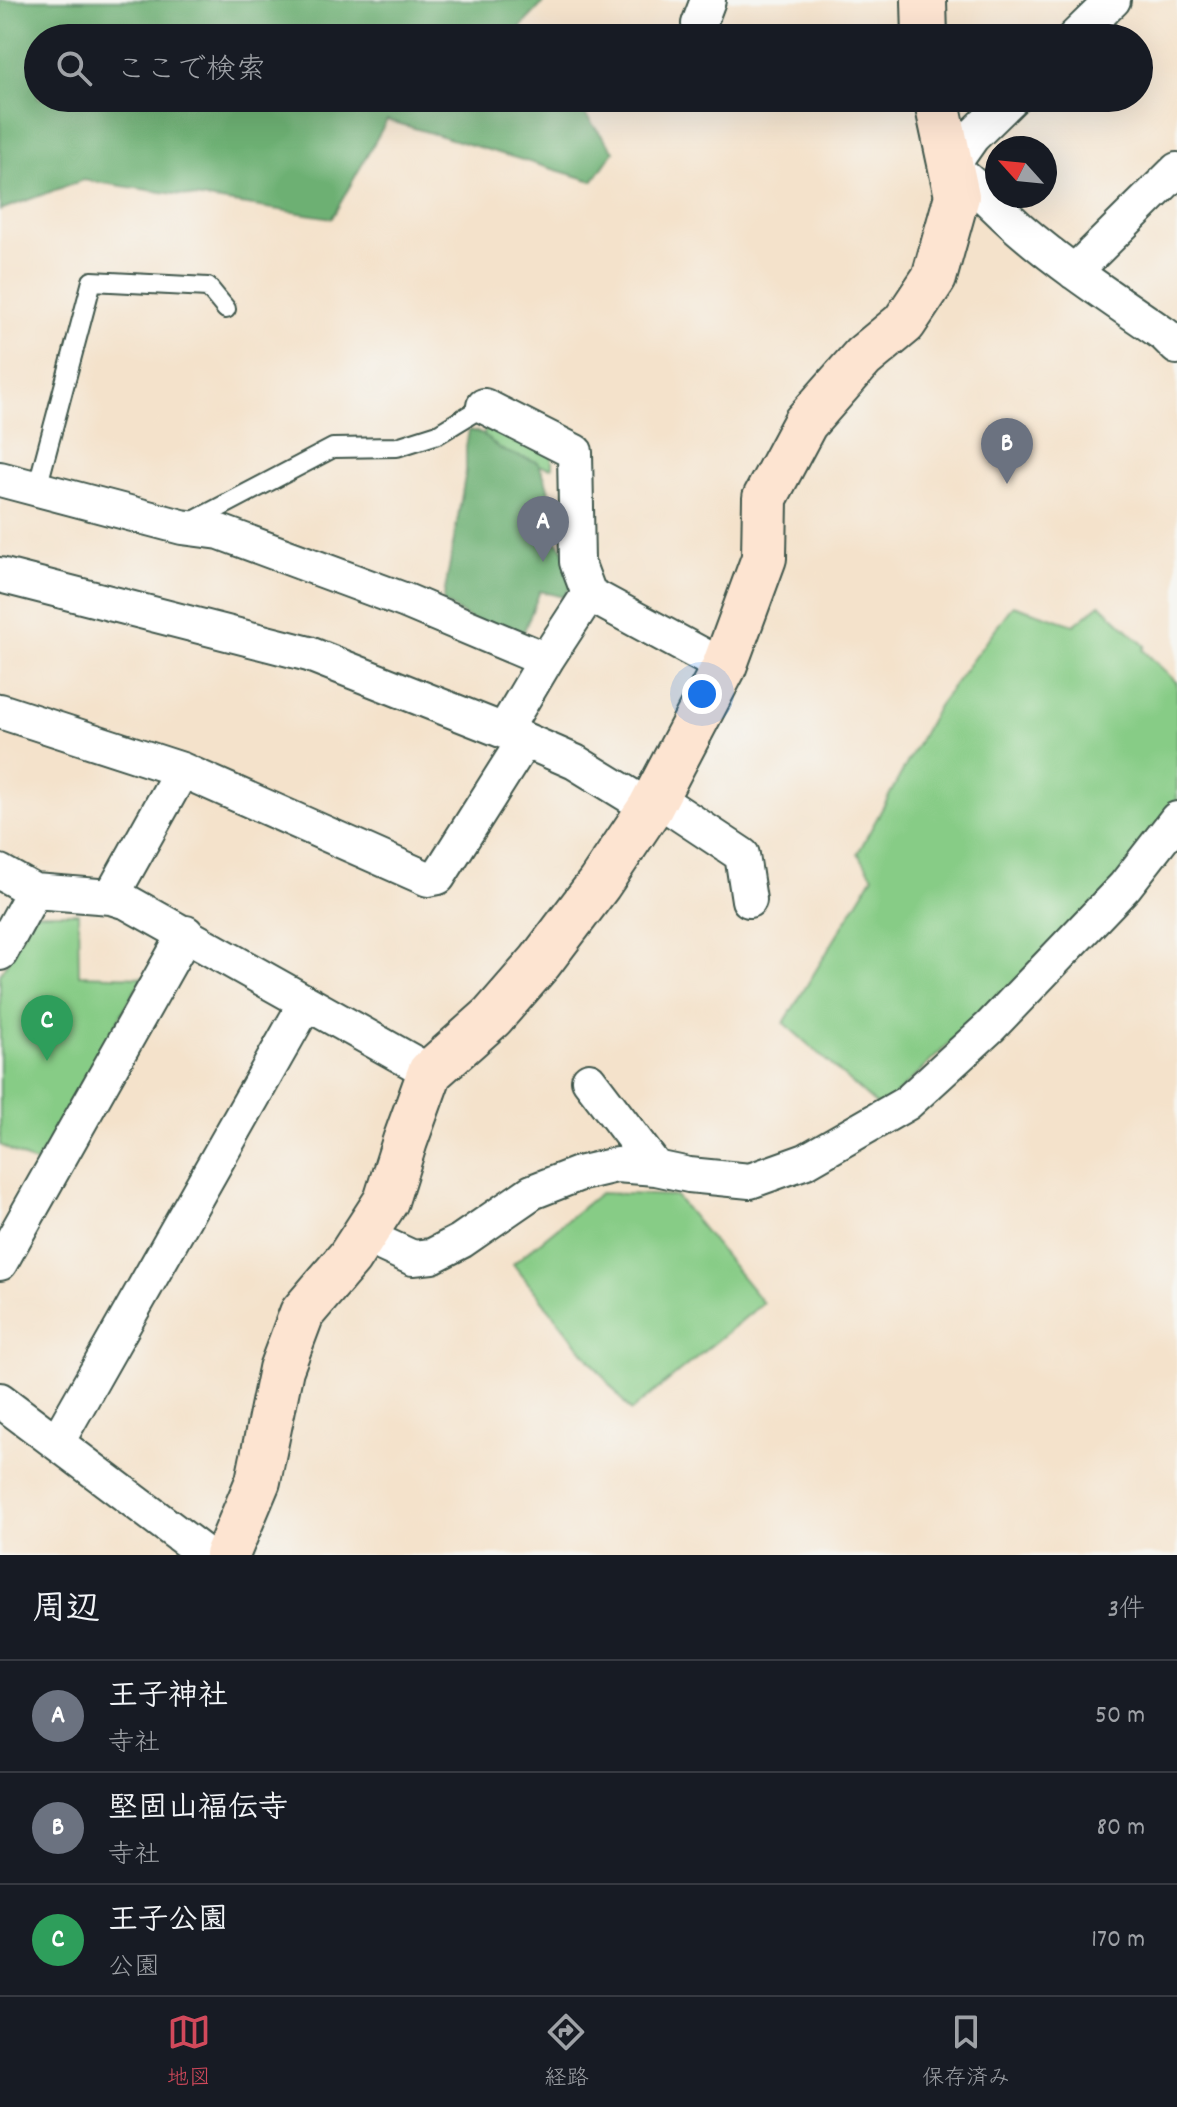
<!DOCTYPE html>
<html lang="ja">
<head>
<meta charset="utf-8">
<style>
	:root { --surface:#171b24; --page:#242831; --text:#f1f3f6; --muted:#9ea1a6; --line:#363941; --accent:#d1495b }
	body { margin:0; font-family:Dekko,"Klee One",sans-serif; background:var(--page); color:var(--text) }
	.compass { position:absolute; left:985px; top:136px; width:72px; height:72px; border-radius:50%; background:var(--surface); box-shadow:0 8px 32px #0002; rotate:297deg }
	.you { position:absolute; left:702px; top:694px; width:28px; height:28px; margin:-20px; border:6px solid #fff; border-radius:50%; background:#1a73e8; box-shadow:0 0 0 12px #1a73e833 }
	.badge { display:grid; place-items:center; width:52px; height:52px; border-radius:50%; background:var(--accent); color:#fff; font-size:26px; font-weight:700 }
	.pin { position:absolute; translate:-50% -66px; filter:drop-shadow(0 2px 4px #0008) }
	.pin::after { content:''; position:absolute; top:42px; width:28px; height:24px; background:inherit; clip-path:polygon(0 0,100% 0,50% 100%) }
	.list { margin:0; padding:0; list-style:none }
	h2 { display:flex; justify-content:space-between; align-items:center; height:104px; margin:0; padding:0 32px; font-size:34px }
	h2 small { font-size:26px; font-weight:400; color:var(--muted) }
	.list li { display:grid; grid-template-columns:52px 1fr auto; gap:24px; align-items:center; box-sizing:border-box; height:112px; padding:0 32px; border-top:2px solid var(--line) }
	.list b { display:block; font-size:30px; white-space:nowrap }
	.list p { margin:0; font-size:26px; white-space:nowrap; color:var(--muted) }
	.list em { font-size:26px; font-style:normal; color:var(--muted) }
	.icon { flex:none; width:44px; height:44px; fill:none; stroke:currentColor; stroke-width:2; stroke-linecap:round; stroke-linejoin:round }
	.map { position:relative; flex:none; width:1177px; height:1555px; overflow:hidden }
	.search { position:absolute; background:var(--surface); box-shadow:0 8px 32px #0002; left:24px; right:24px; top:24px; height:88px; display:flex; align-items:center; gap:20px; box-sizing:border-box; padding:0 28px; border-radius:44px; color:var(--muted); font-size:30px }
	.sheet { height:440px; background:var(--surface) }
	nav { display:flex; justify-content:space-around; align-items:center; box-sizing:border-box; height:112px; border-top:2px solid var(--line); background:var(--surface); font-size:22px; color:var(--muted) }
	nav a { display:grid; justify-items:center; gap:4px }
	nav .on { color:var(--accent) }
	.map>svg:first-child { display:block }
	.green { fill:#87cc86; stroke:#53845d; stroke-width:2 }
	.forest { fill:#6db073; stroke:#467654; stroke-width:2 }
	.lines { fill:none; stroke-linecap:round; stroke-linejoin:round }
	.lane-casing { stroke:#3f564b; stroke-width:22 }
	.street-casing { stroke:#3f564b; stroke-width:38 }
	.secondary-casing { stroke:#3f564b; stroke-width:48 }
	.lane { stroke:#fff; stroke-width:18 }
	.street { stroke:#fff; stroke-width:34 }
	.secondary { stroke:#fde4d1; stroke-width:44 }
</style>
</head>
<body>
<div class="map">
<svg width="1177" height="1555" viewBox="0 0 1177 1555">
	<rect width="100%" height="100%" fill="#f6f6f2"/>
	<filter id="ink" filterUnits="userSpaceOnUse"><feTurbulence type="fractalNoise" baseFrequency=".0125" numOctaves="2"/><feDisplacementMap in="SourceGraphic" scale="16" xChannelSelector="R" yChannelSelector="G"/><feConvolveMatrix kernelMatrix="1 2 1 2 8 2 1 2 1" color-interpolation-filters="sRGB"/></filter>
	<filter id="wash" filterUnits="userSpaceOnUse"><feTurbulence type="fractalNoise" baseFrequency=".006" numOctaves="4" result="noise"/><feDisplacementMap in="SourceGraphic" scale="32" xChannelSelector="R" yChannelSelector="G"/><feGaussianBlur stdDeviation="1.8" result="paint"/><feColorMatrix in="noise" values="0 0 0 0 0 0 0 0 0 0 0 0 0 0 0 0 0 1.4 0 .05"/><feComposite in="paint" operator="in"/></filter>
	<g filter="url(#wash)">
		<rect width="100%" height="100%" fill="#f4e2cb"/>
		<!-- green -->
		<path class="green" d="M487 418 552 449V468L481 452Z
			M1100 604 1145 646 1143 650 1177 683V802L1113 886 881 1109 784 1023 873 876 858 853 938 706 1013 605 1074 625Z
			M34 913H78L79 975 143 977 36 1164 0 1145V975Z
			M600 1193 676 1196 763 1303 631 1411 513 1264Z"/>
		<!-- forest -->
		<path class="forest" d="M0 0H546L519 29 526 38H38V98H572L614 151 593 181 387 120 332 218 83 180 0 210Z
			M469 430C486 433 486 439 499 448 510 455 525 458 538 462 550 487 554 507 550 534L568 554 571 587 563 597 540 591 524 631 507 642 443 602 466 471V447Z"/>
	</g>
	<g filter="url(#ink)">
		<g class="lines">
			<defs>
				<path id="lane" d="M37 488 92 281 208 287 226 309
					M188 524 333 448 397 447 438 434 484 406"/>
				<path id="street" d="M699 24 708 0
					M1074 38 1113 0
					M1012 98 972 137 951 167C977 186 996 208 1020 229 1065 268 1116 301 1165 335L1177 347
					M1074 272 1177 170
					M484 406 575 452 577 562 589 594
					M0 479 182 527 220 532 406 601 546 660 504 731
					M0 575 309 654 504 731 575 762 650 808
					M546 660 589 594 724 667
					M0 711 182 770 428 879 438 877 524 741
					M656 798 742 855 749 900
					M0 872 34 891 111 897 127 902 430 1072
					M111 897 182 770
					M0 953 34 891
					M589 1080 656 1168
					M365 1236 413 1258 432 1256 461 1241 532 1192 578 1174 616 1165 656 1168 689 1175 750 1181 806 1161 907 1103 990 1027 1125 886 1177 819
					M0 1263 186 933
					M0 1400 206 1555
					M57 1442 306 1003"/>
				<path id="secondary" d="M924 0 925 38
					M227 1555 258 1481 281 1369 302 1313 349 1258 386 1201 405 1141 430 1072 492 1017 540 962 599 884 650 808 724 667 764 558 765 498 805 423 863 357 904 323 934 278 957 196 936 98"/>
			</defs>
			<!-- lane casing -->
			<use href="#lane" class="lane-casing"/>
			<!-- street casing -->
			<use href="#street" class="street-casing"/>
			<!-- secondary casing -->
			<use href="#secondary" class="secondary-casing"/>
			<!-- lane -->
			<use href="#lane" class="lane"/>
			<!-- street -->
			<use href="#street" class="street"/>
			<!-- secondary -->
			<use href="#secondary" class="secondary"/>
		</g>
	</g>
</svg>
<svg class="compass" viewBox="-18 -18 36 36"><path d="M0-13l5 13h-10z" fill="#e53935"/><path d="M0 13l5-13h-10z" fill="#9ea1a6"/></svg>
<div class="you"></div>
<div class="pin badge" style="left:543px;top:562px;background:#6b7280">A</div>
<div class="pin badge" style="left:1007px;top:484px;background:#6b7280">B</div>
<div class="pin badge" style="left:47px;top:1061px;background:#2e9e5b">C</div>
<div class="search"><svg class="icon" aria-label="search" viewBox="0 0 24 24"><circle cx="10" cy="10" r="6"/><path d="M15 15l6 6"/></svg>ここで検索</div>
</div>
<section class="sheet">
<h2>周辺<small>3件</small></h2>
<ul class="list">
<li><span class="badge" style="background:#6b7280">A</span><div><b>王子神社</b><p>寺社</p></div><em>50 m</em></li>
<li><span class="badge" style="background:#6b7280">B</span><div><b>堅固山福伝寺</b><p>寺社</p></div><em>80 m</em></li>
<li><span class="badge" style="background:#2e9e5b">C</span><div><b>王子公園</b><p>公園</p></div><em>170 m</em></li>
</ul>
</section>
<nav>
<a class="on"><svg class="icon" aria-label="map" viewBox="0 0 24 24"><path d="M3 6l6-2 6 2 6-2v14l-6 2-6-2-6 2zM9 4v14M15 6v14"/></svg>地図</a>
<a><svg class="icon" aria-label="directions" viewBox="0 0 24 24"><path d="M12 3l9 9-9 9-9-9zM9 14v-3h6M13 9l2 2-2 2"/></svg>経路</a>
<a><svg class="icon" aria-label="saved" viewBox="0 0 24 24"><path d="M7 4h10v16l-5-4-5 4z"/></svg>保存済み</a>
</nav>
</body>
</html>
